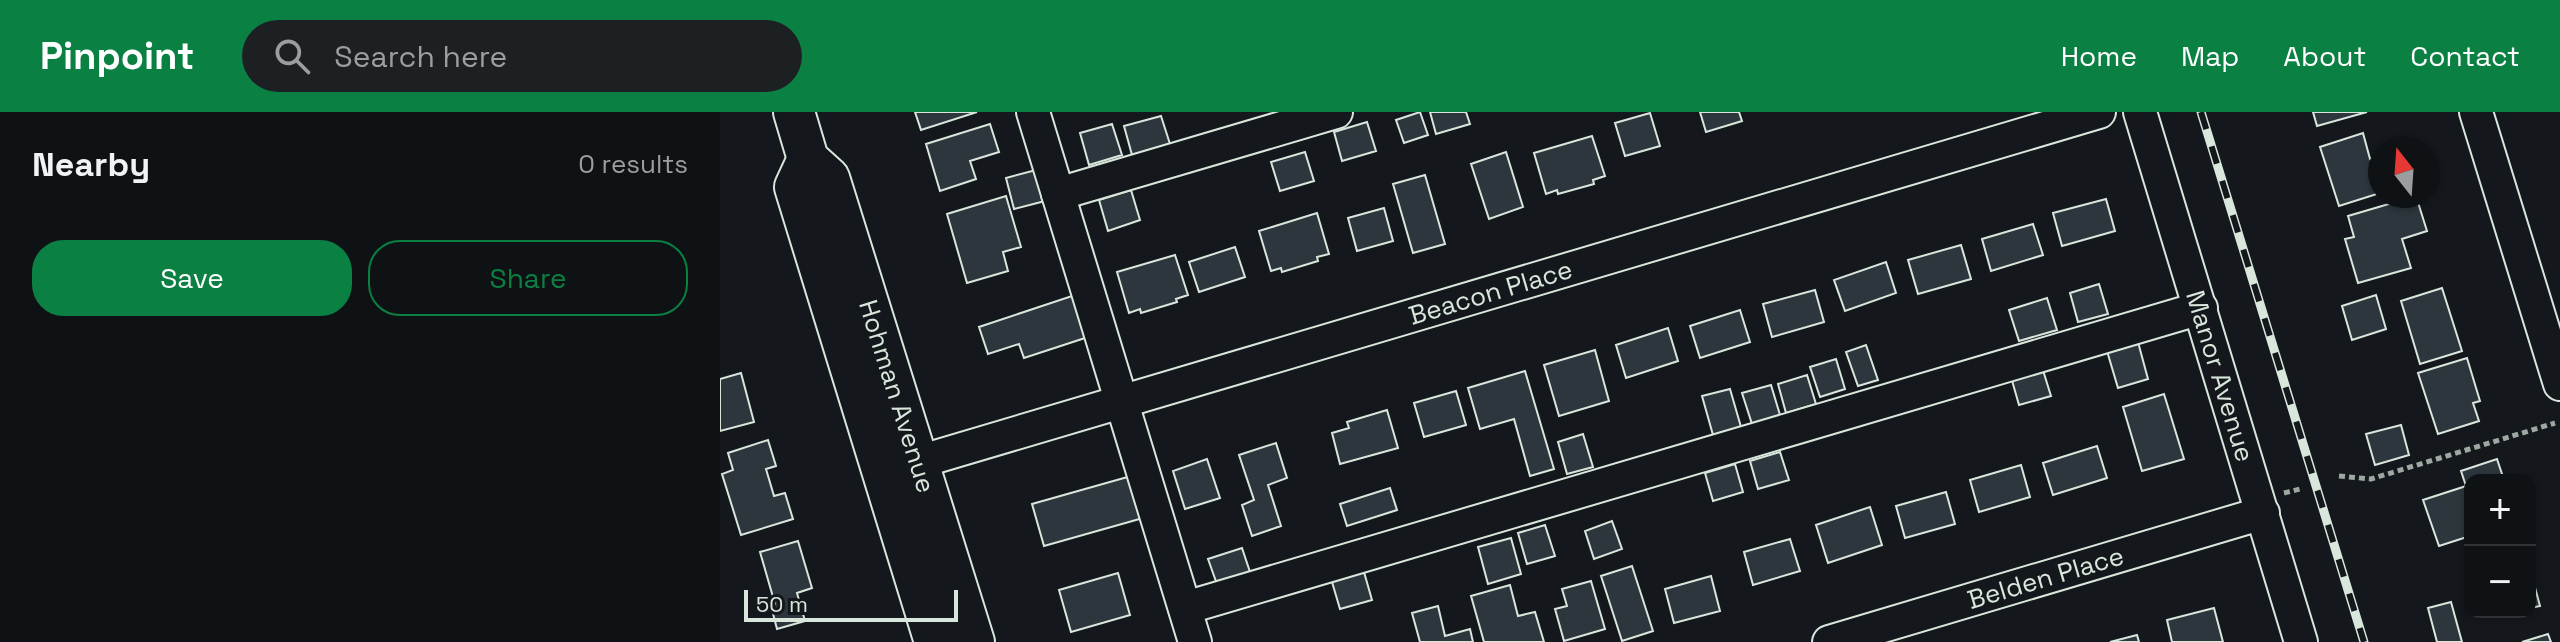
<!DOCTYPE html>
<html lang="en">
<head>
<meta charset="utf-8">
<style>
	:root { --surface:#0f1215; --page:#1d2022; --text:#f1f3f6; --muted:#9b9ea0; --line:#2f3234; --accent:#0b8043 }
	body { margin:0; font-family:"Space Grotesk",sans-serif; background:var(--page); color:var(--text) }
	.controls { position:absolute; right:24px; bottom:24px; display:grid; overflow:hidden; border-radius:16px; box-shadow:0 2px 6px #0004 }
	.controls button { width:72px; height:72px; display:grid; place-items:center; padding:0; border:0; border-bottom:2px solid var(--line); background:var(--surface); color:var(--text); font:40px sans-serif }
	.compass { position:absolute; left:1648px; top:24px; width:72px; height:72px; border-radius:50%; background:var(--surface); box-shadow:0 2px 6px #0004; rotate:343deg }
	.scale { position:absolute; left:24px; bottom:20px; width:214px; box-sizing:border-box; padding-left:8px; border:4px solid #d8e6dc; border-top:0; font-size:22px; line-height:28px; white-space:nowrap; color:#d8e6dc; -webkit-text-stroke:6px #14181c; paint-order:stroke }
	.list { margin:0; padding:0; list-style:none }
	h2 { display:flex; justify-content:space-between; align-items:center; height:104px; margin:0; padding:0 32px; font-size:34px }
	h2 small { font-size:26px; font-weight:400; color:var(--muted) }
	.actions { display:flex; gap:16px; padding:24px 32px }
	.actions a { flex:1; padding:18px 0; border:2px solid var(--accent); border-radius:32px; text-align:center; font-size:28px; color:var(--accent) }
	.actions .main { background:var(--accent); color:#fff }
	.icon { flex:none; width:44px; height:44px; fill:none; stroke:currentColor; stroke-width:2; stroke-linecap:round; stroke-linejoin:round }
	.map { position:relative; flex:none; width:1840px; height:530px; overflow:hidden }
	header { display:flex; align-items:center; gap:48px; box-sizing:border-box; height:112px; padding:0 40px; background:var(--accent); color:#fff }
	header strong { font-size:38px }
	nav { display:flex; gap:44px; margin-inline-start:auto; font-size:28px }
	.search { width:560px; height:72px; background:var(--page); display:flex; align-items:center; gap:20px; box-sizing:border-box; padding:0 28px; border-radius:44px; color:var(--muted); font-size:30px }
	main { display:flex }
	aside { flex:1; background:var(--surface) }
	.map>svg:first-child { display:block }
	.building { fill:#2c363c; stroke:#d8e6dc; stroke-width:2 }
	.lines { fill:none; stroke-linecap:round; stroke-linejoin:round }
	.minor-casing { stroke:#d8e6dc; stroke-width:36 }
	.major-casing { stroke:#d8e6dc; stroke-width:44 }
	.path { stroke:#9da8a2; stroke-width:5; stroke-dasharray:6 4; stroke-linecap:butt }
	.minor { stroke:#14181c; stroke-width:32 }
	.major { stroke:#14181c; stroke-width:40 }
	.rail-casing { stroke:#d8e6dc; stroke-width:9 }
	.rail { stroke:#14181c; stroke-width:6; stroke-dasharray:18; stroke-linecap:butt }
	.labels { text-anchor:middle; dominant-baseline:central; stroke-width:6; stroke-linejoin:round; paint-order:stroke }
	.street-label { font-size:26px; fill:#d8e6dc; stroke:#14181c }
</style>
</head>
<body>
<header>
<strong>Pinpoint</strong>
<div class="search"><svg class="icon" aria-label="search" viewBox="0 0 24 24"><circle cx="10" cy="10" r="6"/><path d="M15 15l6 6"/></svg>Search here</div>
<nav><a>Home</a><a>Map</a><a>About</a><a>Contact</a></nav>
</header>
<main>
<aside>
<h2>Nearby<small>0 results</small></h2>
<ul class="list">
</ul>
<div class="actions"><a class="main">Save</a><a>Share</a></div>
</aside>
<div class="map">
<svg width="1840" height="530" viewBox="0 0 1840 530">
	<rect width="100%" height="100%" fill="#14181c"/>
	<!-- building -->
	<path class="building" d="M195 0H257L201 18Z
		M700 0 708 23 684 31 676 8Z
		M710 0H746L750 12 716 22Z
		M980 0H1019L1022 9 986 20Z
		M1593 0H1647L1597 14Z
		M930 1 940 34 905 44 895 11Z
		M441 4 450 32 412 43 404 14Z
		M647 10 656 39 622 49 614 20Z
		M270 12 279 40 250 49 256 67 220 79 206 32Z
		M392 12 402 43 369 53 360 21Z
		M1643 21 1650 47 1660 44V81L1619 94 1600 35Z
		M872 24 885 64 873 68 874 72 838 82 837 78 826 82 814 41Z
		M585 40 594 69 560 79 551 50Z
		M786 40 803 95 769 107 751 52Z
		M316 58 325 89 294 97 286 66Z
		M705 63 725 132 693 141 673 72Z
		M411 78 420 108 388 119 379 88Z
		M286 84 301 135 283 140 288 159 247 171 227 102Z
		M1696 84 1707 119 1682 127 1691 156 1638 171 1625 127 1634 125 1628 104Z
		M1386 87 1395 119 1342 134 1333 101Z
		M664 96 673 129 637 139 628 106Z
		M597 101 609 142 597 145 598 149 562 160 561 156 551 159 539 119Z
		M1313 112 1323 143 1271 159 1262 127Z
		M1241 133 1251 167 1198 182 1188 148Z
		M515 135 525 165 479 180 469 150Z
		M455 143 468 183 456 187 457 190 421 201 420 197 409 201 397 160Z
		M1166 150 1176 181 1125 199 1114 168Z
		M1379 172 1388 202 1358 210 1350 181Z
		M1722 176 1742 239 1700 252 1681 189Z
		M1095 178 1104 210 1052 225 1043 192Z
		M355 183 368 225 304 246 299 232 268 242 259 215Z
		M1656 183 1666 217 1632 228 1622 194Z
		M1327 186 1337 218 1299 229 1289 198Z
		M1020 198 1030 230 980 246 970 214Z
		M948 216 958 249 906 266 896 233Z
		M1418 230 1428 267 1398 276 1387 239Z
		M1146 233 1158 268 1138 274 1126 240Z
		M875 238 889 289 839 304 824 253Z
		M1747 246 1760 289 1753 291 1759 309 1718 322 1698 261Z
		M1116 247 1125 277 1100 285 1090 255Z
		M1322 255 1331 284 1299 293 1291 265Z
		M805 259 834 357 810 364 794 307 760 317 748 276Z
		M21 261 34 310 0 319V267Z
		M1087 263 1096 292 1066 301 1058 272Z
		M1051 273 1060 303 1032 312 1022 281Z
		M1010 277 1021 315 993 323 982 284Z
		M736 279 746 313 704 325 694 291Z
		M1444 282 1464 347 1422 359 1403 295Z
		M667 298 678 336 620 352 612 321 629 316 627 310Z
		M1681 313 1689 343 1655 353 1646 322Z
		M863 322 873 355 847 362 838 330Z
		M48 328 56 354 46 357 54 384 65 381 73 407 21 423 2 362 13 358 8 341Z
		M556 331 567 366 548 373 561 414 532 424 522 393 534 388 519 343Z
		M1377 334 1387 366 1333 383 1323 351Z
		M1060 340 1069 368 1038 377 1030 349Z
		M487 347 500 386 465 397 453 359Z
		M1777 347 1784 368H1750V424L1719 434 1703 388 1746 374 1741 359Z
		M1015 352 1023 380 993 389 985 361Z
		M1301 353 1310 385 1259 400 1250 368Z
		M411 364 423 406 324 434 312 392Z
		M670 376 677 398 627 414 620 392Z
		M1226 380 1235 412 1185 426 1176 394Z
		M1150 395 1162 433 1108 451 1096 413Z
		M892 409 902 437 874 447 865 419Z
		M825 413 835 444 807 452 798 421Z
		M791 426 801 462 768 472 758 435Z
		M1070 427 1080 459 1033 473 1024 440Z
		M78 429 92 476 77 481 85 509 57 517 51 494 55 492 40 440Z
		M522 436 531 463 498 475 488 447Z
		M912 454 933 519 902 529 881 464Z
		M1810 457 1820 494 1810 496Z
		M644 460 652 488 620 497 612 470Z
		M398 461 410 503 351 520 339 478Z
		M991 464 1000 499 954 511 945 477Z
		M871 469 885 517 844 529 835 497 847 494 842 477Z
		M790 473 798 504 815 500 824 530H764L751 484Z
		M1731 490 1742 530H1717L1708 496Z
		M718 494 725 524 750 517 753 530H700L692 501Z
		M1494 496 1503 530H1452L1447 508Z
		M1828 522 1831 530H1802Z
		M1417 523 1419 530H1390Z"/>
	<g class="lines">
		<defs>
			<g id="minor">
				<path d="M313 0 475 530"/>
				<path id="s1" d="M1420 0 1581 530"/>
				<path d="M1756 0 1840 272"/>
				<path d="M338 82 616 0"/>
				<path id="s2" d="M178 356 1379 0"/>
				<path d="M465 496 1481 196"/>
				<path id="s3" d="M1109 530 1543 401"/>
			</g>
			<g id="major">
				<path id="s4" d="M74 0 88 47 109 66 254 530"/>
				<path d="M88 47 75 75 215 530"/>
			</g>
		</defs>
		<!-- minor casing -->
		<use href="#minor" class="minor-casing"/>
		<!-- major casing -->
		<use href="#major" class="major-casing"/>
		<!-- path -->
		<path class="path" d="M1619 364 1651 367 1835 311
			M1564 381 1580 377"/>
		<!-- minor -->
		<use href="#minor" class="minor"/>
		<!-- major -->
		<use href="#major" class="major"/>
		<defs>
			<path id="rail" d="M1481 0 1644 530"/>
		</defs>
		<!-- rail casing -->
		<use href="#rail" class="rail-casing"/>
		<!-- rail -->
		<use href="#rail" class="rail"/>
	</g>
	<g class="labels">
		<!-- street labels -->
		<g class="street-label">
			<text stroke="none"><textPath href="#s2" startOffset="618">Beacon Place</textPath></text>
			<text stroke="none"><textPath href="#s1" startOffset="276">Manor Avenue</textPath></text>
			<text stroke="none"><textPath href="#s4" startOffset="306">Hohman Avenue</textPath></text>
			<text stroke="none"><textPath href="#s3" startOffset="226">Belden Place</textPath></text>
		</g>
	</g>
</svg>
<div class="controls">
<button>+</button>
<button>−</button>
</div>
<svg class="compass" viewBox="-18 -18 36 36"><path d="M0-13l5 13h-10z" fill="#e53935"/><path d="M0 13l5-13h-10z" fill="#9b9ea0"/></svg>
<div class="scale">50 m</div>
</div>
</main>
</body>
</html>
